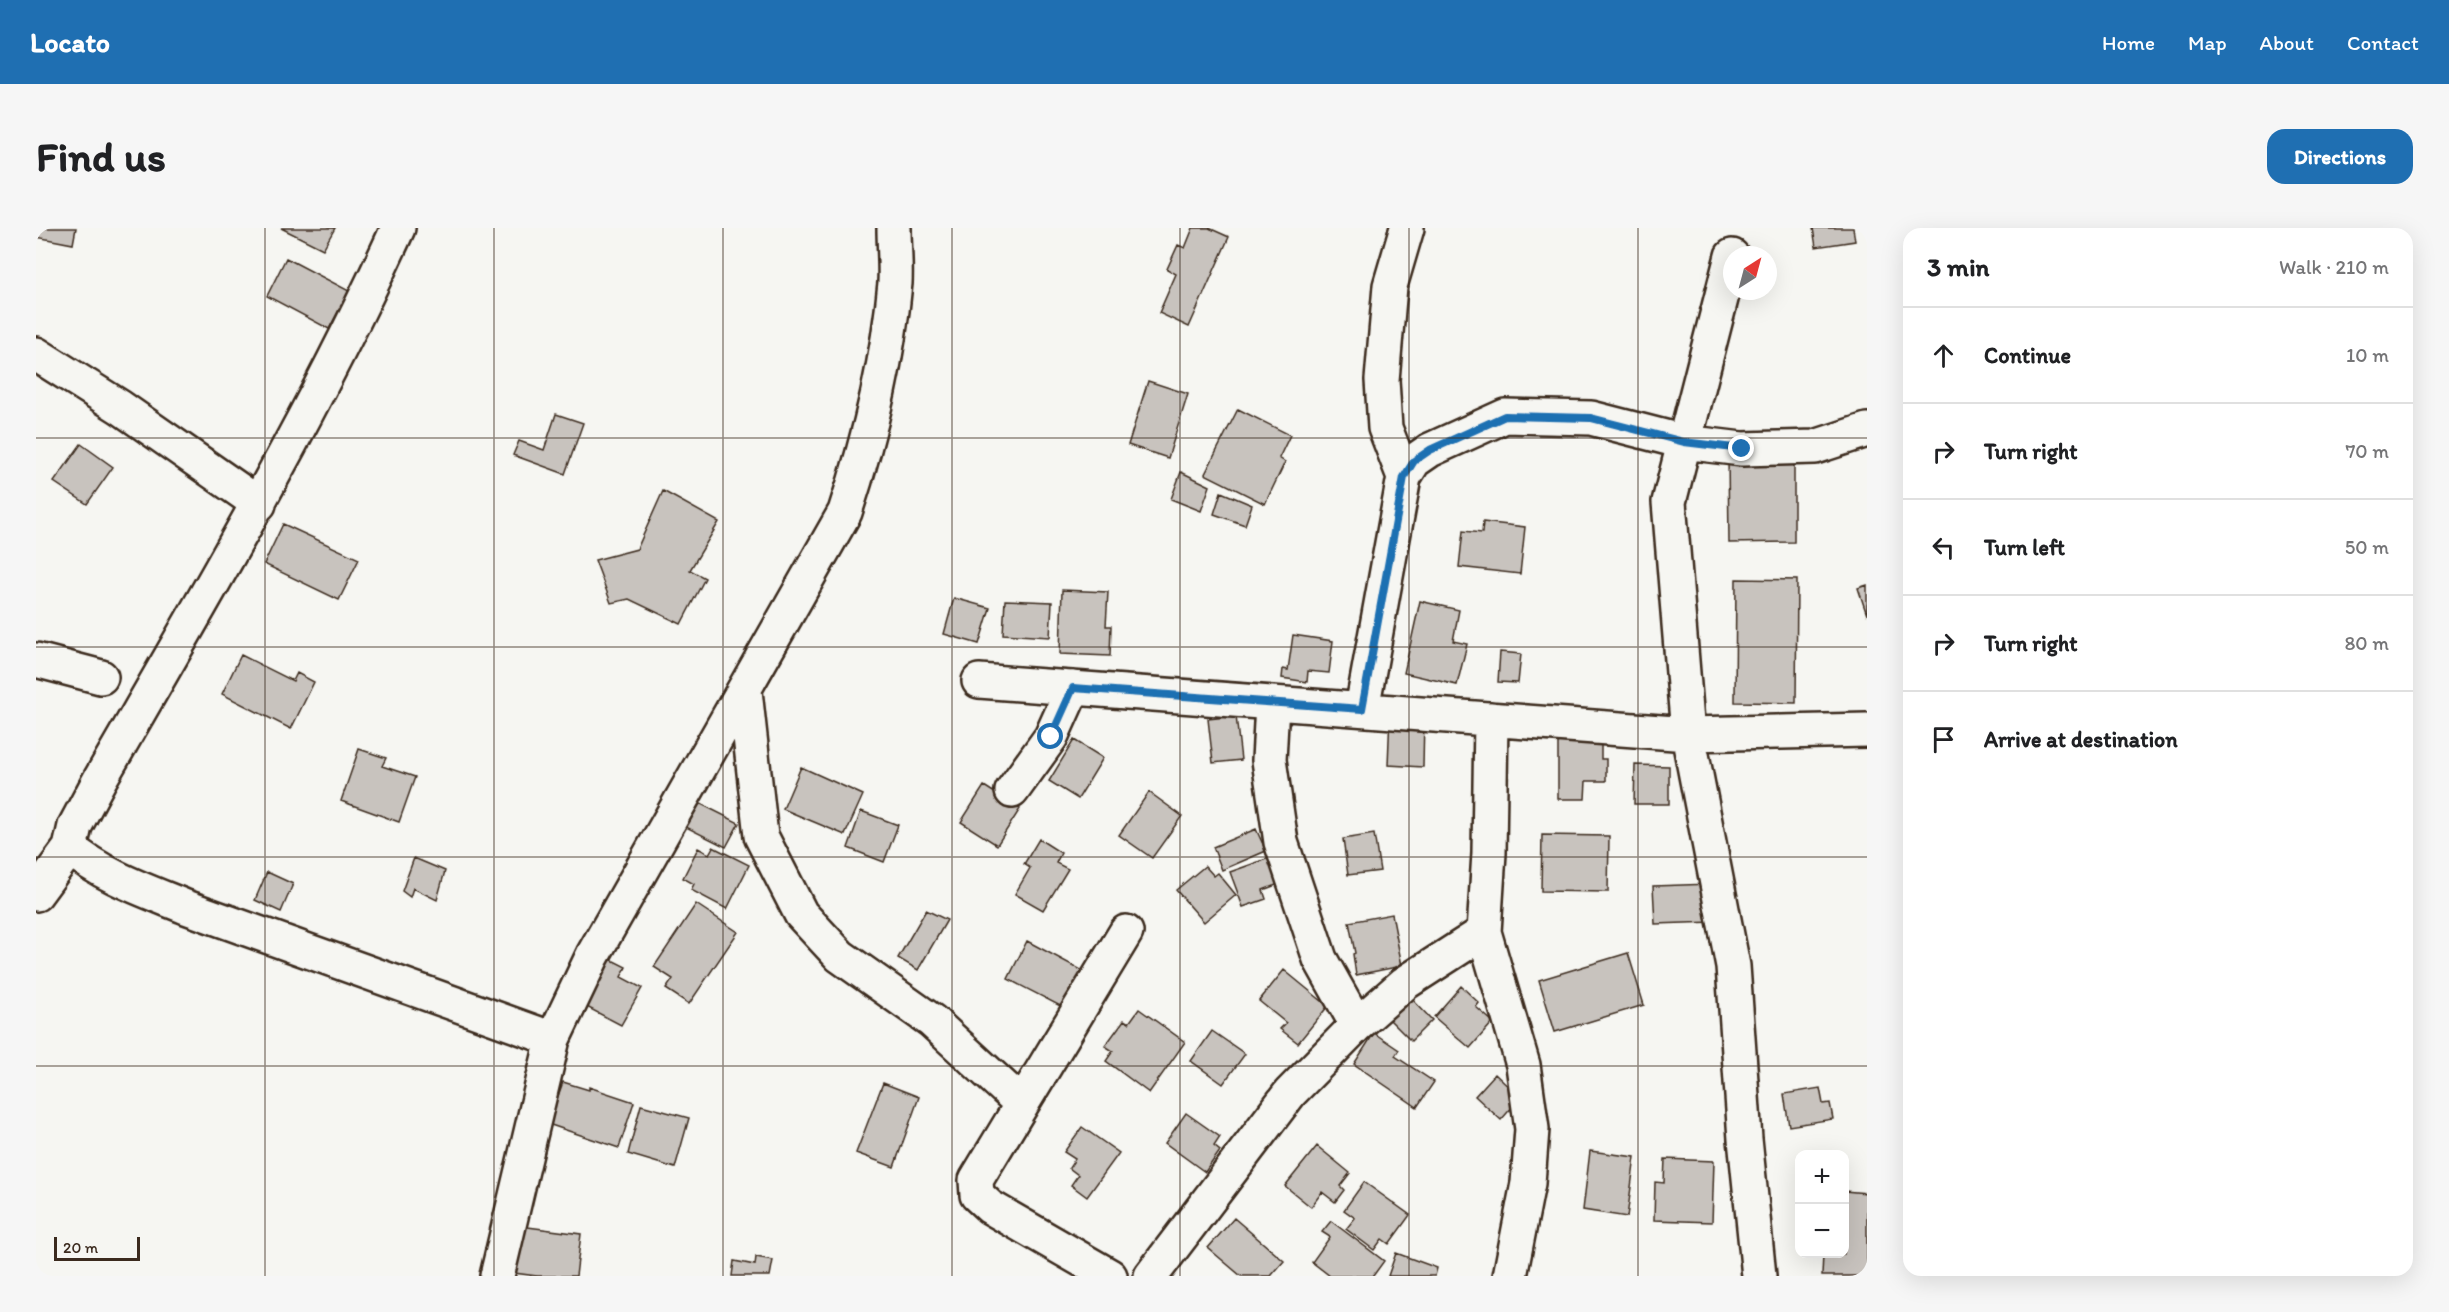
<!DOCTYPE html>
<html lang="en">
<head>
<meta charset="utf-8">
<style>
	:root { --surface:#fff; --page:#f6f6f6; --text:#202124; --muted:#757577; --line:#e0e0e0; --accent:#1f6fb2 }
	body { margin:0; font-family:Itim,sans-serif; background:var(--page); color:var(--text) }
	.controls { position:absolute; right:18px; bottom:18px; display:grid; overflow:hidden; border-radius:12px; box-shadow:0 6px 24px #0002 }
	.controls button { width:54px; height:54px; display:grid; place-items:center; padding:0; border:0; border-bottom:2px solid var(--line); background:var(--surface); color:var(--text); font:30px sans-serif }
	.compass { position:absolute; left:1687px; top:18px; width:54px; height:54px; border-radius:50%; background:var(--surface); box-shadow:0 6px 24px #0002; rotate:36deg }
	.scale { position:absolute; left:18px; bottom:15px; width:86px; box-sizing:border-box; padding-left:6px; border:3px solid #3b2a1e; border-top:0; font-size:16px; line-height:21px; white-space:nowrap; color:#3b2a1e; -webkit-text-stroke:4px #f6f6f2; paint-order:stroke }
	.stop { position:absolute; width:18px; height:18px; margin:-14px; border:4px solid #1f6fb2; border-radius:50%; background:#fff }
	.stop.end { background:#1f6fb2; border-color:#fff; box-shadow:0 2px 6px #0008 }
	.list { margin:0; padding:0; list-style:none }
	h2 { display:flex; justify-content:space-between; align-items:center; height:78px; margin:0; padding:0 24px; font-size:26px }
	h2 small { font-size:20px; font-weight:400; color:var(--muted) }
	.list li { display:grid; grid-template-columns:39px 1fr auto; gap:18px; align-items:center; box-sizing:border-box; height:96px; padding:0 24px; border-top:2px solid var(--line) }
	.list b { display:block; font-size:22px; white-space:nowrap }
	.list em { font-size:20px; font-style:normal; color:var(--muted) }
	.icon { flex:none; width:33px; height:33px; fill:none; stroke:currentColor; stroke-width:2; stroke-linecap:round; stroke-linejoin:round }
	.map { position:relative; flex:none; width:1831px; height:1048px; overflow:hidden; border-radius:18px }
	header { display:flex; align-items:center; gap:36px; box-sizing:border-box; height:84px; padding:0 30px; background:var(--accent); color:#fff }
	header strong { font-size:28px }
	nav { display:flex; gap:33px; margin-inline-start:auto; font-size:21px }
	.intro { display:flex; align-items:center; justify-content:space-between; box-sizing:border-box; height:144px; padding:0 36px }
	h1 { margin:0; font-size:42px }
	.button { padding:15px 27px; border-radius:18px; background:var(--accent); color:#fff; font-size:21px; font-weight:700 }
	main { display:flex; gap:36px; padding:0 36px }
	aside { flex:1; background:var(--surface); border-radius:18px; box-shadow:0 6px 24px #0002 }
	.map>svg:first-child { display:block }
	.building { fill:#c8c3be; stroke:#3b2a1e; stroke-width:1.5 }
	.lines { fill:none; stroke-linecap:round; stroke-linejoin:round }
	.minor-casing { stroke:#3b2a1e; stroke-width:38 }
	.minor { stroke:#f6f6f2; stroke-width:33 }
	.route { stroke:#1f6fb2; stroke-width:8 }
	.grid { fill:none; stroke:#3b2a1e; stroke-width:1.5; stroke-opacity:0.55 }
</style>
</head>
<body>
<header>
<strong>Locato</strong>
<nav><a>Home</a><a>Map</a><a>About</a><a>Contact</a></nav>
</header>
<div class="intro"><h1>Find us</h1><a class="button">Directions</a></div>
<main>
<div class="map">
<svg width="1831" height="1048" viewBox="0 0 1831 1048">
	<rect width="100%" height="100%" fill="#f6f6f2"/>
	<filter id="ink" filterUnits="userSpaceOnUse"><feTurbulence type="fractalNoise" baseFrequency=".0167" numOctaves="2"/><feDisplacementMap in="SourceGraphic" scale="12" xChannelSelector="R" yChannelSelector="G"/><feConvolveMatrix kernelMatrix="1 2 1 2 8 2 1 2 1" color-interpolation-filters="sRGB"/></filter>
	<g filter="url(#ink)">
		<!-- building -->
		<path class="building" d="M0 0H40L37 16 0 9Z
			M245 0H299L287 21Z
			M1157 0H1173L1193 9 1153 99 1123 85 1140 46 1131 41 1142 17 1149 20Z
			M1777 0H1817L1819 13 1780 19Z
			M250 30 313 63 293 101 231 68Z
			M1112 153 1152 166 1132 230 1092 217Z
			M1202 181 1254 207 1243 230 1249 234 1229 276 1169 246Z
			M520 186 547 195 529 246 477 227 483 213 508 222Z
			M45 216 77 239 51 276 18 254Z
			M1692 227H1758V314L1693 315Z
			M1145 244 1174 258 1165 283 1135 271Z
			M627 263 683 294 654 342 669 350 645 396 593 371 575 375 559 332 601 321Z
			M1185 264 1216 277 1209 297 1178 286Z
			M1447 294 1489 299 1484 346 1423 339 1427 303 1446 305Z
			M247 296 323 331 303 372 228 336Z
			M1700 351 1761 352 1760 475 1699 474Z
			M1831 357V387L1822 360Z
			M1026 362 1072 364 1070 398H1075L1074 428 1024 426Z
			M918 370 954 380 943 416 908 406Z
			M969 372 1016 374 1014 409 967 406Z
			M1384 373 1423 382 1417 413 1431 416 1421 457 1368 445Z
			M1257 407 1297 413 1293 445 1272 443 1271 454 1246 450 1247 441 1252 442Z
			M1464 424 1485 426 1482 455 1462 454Z
			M205 427 257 453 261 445 278 454 255 501 186 466Z
			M1354 487 1388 489 1387 539 1352 537Z
			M1200 488 1205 532 1177 535 1172 491Z
			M1522 497 1565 508V531H1570V553H1550L1549 571H1522Z
			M1038 512 1067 530 1042 571 1013 553Z
			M323 521 350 530 346 538 379 549 363 594 305 573Z
			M1599 537 1633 538V576H1598Z
			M765 539 827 567 809 607 747 581Z
			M948 558 984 581 961 617 925 594Z
			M1113 564 1146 588 1116 630 1083 607Z
			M663 575 703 595 690 619 650 599Z
			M825 583 862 597 848 634 812 620Z
			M1220 601 1230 623 1186 642 1177 619Z
			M1338 606 1344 643 1312 647 1307 611Z
			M1506 607 1573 608 1572 664 1505 663Z
			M1003 611 1025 625 1020 635 1032 641 1007 682 979 666 994 640 988 636Z
			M677 619 713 637 691 681 655 662 658 656 647 650 662 620 673 626Z
			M1239 628 1248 654 1227 662 1230 671 1207 679 1194 644Z
			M378 630 409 643 401 672 377 660 374 669 366 663Z
			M1169 638 1178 648 1182 645 1200 667 1168 694 1140 662Z
			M231 644 257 656 245 684 219 672Z
			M1676 656 1678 694 1619 696 1617 658Z
			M660 676 702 704 653 776 630 761 637 751 618 739Z
			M890 682 911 692 882 742 862 730Z
			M1356 686 1366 738 1320 747 1317 726 1319 725 1313 694Z
			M991 713 1051 745 1032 782 972 751Z
			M1592 725 1608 777 1519 804 1503 752Z
			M570 729 590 739 585 749 606 760 585 797 545 776Z
			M1248 742 1292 778 1262 815 1244 801 1250 795 1223 773Z
			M1425 758 1443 775 1440 779 1457 794 1434 820 1398 789Z
			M1376 771 1396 792 1375 813 1354 792Z
			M1103 781 1149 814 1113 865 1070 833 1077 823 1069 818 1088 792 1093 795Z
			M1176 803 1209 826 1187 856 1155 833Z
			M1338 805 1363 822 1359 828 1398 854 1381 879 1318 836Z
			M1459 846 1484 870 1465 892 1439 868Z
			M527 854 553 862V859L598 874 583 920 512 896Z
			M847 855 883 869 858 939 820 925Z
			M1784 860 1787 876 1794 875 1797 891 1753 898 1748 866Z
			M605 877 653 890 639 940 592 926Z
			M1150 885 1184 909 1178 918 1184 923 1169 944 1129 915Z
			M1046 899 1083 925 1051 969 1035 957 1042 947 1033 940 1039 931 1028 924Z
			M1281 918 1314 945 1304 958 1308 962 1299 974 1286 964 1275 979 1249 958Z
			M1554 923 1599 929 1591 989 1547 982Z
			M1629 931 1678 933 1676 994 1618 992 1619 954 1628 955Z
			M1328 954 1374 987 1353 1016 1346 1011 1338 1022 1310 1001 1319 990 1308 982Z
			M1808 963 1831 965V1048H1786L1787 1026H1808Z
			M1198 990 1248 1033 1235 1048H1205L1172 1020Z
			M1295 993 1348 1033 1337 1048H1294L1276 1034 1294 1009 1286 1004Z
			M484 998 545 1006 540 1048H501L478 1045Z
			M1360 1025 1401 1040 1399 1048H1352Z
			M720 1029 737 1032 734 1048H696L698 1033 719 1037Z"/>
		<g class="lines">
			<defs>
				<path id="minor" d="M362 0C275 191 168 371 63 553L39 598 34 620C66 648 111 663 150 679L517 811
					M1696 28 1633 274 1652 506 1697 738 1709 911 1723 1048
					M0 126 84 179 223 276
					M1368 249 1349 200 1346 152 1354 58 1371 0
					M0 432 65 449
					M943 453 1652 506 1831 502
					M709 463 725 608 765 686 804 728 896 793 985 875
					M1236 476 1233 532 1245 614 1284 731 1321 797
					M1326 481 1368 249 1378 233 1394 222 1469 188 1555 190 1648 214 1706 221 1779 219 1831 202
					M976 563 1015 509 1037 460
					M0 666 34 620
					M1448 704 1487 837 1496 901 1492 955 1474 1048
					M461 1048 517 811 557 727 809 284C833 211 852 132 859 55 860 37 858 18 858 0
					M1074 1048 954 979 941 967 940 952 1090 704
					M1115 1048 1254 865 1321 797 1369 755 1448 704 1453 625 1455 491"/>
			</defs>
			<!-- minor casing -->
			<use href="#minor" class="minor-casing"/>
			<!-- minor -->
			<use href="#minor" class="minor"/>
		</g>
	</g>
	<g class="lines" filter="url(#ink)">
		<!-- route -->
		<path class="route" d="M1015 509 1037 460 1326 481 1368 249 1378 233 1394 222 1469 188 1555 190 1648 214 1706 221"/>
	</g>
	<!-- grid -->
	<path class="grid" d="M229 0V1048M458 0V1048M687 0V1048M916 0V1048M1144 0V1048M1373 0V1048M1602 0V1048M0 210H1831M0 419H1831M0 629H1831M0 838H1831"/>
</svg>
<div class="controls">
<button>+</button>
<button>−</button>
</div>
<svg class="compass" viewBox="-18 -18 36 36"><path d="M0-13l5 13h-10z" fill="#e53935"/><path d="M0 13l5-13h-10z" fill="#757577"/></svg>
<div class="scale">20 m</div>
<div class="stop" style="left:1015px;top:509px"></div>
<div class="stop end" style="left:1706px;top:221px"></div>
</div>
<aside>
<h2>3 min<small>Walk · 210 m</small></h2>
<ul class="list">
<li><svg class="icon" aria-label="ahead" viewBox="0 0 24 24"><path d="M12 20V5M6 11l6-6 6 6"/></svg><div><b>Continue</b></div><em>10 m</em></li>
<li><svg class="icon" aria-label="right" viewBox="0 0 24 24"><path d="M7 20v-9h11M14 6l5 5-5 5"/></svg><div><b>Turn right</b></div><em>70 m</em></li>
<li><svg class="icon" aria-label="left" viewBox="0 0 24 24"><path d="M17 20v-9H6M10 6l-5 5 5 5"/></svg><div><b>Turn left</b></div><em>50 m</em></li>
<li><svg class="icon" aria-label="right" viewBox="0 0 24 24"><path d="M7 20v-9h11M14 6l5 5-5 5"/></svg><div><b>Turn right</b></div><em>80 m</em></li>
<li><svg class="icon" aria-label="arrive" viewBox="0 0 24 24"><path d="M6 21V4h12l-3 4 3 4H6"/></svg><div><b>Arrive at destination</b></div></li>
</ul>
</aside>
</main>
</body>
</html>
